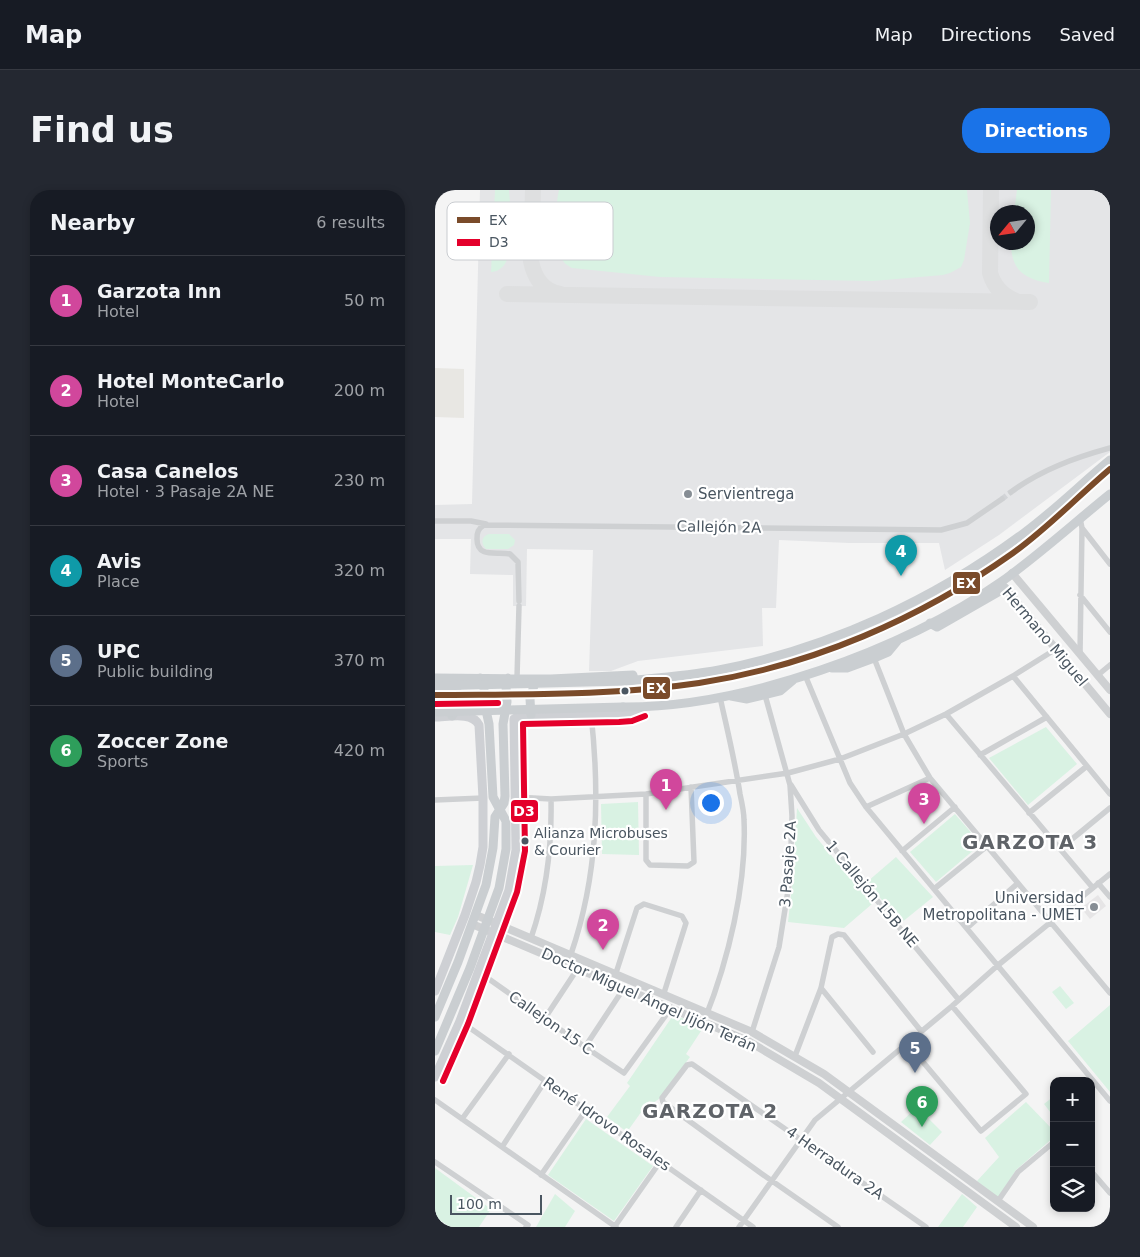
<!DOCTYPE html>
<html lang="en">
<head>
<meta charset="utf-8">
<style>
	:root { --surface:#171b24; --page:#242831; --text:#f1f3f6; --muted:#9ea1a6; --line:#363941; --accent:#1a73e8 }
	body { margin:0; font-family:"DejaVu Sans",sans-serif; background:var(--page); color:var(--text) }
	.controls { position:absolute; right:15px; bottom:15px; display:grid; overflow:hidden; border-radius:10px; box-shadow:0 2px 8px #0003 }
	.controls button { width:45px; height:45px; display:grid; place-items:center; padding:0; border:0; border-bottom:1px solid var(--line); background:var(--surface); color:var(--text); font:25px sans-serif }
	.compass { position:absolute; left:555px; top:15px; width:45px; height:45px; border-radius:50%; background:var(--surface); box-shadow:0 2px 8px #0003; rotate:241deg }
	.scale { position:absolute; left:15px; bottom:12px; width:92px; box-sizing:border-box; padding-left:5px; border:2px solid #4a5661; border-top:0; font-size:14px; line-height:18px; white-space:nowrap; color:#4a5661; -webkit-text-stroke:4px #fff; paint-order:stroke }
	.you { position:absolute; left:275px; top:612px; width:18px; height:18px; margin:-12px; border:4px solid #fff; border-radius:50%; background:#1a73e8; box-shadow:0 0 0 8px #1a73e833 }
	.badge { display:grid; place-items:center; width:32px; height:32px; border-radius:50%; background:var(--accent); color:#fff; font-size:16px; font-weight:700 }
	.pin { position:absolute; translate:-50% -41px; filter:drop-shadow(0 1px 2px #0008) }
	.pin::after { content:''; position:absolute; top:26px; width:18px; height:15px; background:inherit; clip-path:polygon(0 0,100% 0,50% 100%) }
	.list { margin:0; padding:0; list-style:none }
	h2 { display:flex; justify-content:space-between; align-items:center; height:65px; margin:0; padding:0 20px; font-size:21px }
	h2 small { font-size:16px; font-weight:400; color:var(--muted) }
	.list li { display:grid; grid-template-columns:32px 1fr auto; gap:15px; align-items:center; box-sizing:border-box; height:90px; padding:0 20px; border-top:1px solid var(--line) }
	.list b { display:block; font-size:19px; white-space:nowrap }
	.list p { margin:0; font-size:16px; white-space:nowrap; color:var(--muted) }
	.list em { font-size:16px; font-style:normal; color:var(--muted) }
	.icon { flex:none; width:28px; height:28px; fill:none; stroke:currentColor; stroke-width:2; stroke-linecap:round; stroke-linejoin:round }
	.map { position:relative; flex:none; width:675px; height:1037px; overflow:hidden; border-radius:20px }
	header { display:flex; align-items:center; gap:30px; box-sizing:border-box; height:70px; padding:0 25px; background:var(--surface); border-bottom:1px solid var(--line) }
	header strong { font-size:24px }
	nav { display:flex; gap:28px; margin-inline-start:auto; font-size:18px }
	.intro { display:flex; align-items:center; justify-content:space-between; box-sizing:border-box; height:120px; padding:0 30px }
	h1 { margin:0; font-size:35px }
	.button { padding:12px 22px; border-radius:20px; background:var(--accent); color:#fff; font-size:18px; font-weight:700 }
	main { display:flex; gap:30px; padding:0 30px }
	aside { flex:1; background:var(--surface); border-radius:20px; box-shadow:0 2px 8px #0003 }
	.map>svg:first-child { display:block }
	.commercial { fill:#e8e7e3 }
	.education { fill:#e6e5e6 }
	.airport { fill:#e4e5e7; fill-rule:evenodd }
	.green { fill:#d9f2e3 }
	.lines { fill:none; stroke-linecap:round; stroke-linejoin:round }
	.taxiway { stroke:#dedfe0; stroke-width:16 }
	.minor-tunnel { stroke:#d2d4d7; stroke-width:5.5; stroke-dasharray:5.5 3; stroke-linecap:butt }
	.minor { stroke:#ced0d2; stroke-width:5.5 }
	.tertiary { stroke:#ced0d2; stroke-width:8 }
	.secondary { stroke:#ced0d4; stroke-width:9 }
	.primary { stroke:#caced1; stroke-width:9 }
	.primary-bridge { stroke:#caced1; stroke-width:9 }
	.bus-1-casing { stroke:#fff; stroke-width:10 }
	.bus-2-casing { stroke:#fff; stroke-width:10 }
	.bus-1 { stroke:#7a4b2a; stroke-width:6 }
	.bus-2 { stroke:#e4002b; stroke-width:6 }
	.poi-dot { fill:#868d94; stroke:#fff; stroke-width:2 }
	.bus-dot { fill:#4a5661; stroke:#fff; stroke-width:2 }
	.labels { text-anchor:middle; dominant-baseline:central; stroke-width:4.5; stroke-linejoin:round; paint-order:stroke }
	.bus-label { font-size:14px; fill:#4a5661; stroke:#fff; text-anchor:start }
	.poi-label { font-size:15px; fill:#4a5661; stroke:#fff; text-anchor:start }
	.street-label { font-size:15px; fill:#4a5661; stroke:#fff }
	.district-label { font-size:20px; font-weight:bold; letter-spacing:1px; fill:#5f6368; stroke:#fff }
	.key { fill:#fff; stroke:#c9ccd0; stroke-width:1 }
	.key-label { font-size:14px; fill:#4a5661 }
	.line-badge { stroke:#fff; stroke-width:2 }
	.badge-label { font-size:14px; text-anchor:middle; font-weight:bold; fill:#fff }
</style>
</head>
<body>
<header>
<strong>Map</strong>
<nav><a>Map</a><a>Directions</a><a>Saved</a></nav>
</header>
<div class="intro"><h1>Find us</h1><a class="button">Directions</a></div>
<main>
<aside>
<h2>Nearby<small>6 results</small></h2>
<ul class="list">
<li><span class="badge" style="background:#d1479c">1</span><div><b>Garzota Inn</b><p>Hotel</p></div><em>50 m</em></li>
<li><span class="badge" style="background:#d1479c">2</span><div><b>Hotel MonteCarlo</b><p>Hotel</p></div><em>200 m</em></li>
<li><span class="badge" style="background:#d1479c">3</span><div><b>Casa Canelos</b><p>Hotel · 3 Pasaje 2A NE</p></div><em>230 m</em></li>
<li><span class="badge" style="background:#0f9aa8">4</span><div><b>Avis</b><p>Place</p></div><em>320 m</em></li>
<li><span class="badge" style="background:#5c6f8a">5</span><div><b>UPC</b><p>Public building</p></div><em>370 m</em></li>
<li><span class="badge" style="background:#2e9e5b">6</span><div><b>Zoccer Zone</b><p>Sports</p></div><em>420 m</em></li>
</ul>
</aside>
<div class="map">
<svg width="675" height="1037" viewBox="0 0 675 1037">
	<rect width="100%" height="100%" fill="#f4f4f4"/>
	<!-- commercial -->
	<path class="commercial" d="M0 178 29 179V228L0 227Z"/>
	<!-- education -->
	<path class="education" d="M663 705 671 716 655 729 646 718Z"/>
	<!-- airport -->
	<path class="airport" d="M45 0H675V262L564 345 510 380 504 353H414L344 350 341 418H327L328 456 203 471 176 481H154L158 360 92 359 91 416H78V385L35 384 36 349H0V315L37 314ZM562 22H592V52H562Z"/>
	<!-- green -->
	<path class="green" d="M60 0H74C75 20 85 81 56 82Z
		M124 0H532L535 33 529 70 526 77 515 83 508 85 438 91 225 87 137 78C132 75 128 73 126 67 118 50 120 18 124 0Z
		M582 0H616L614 93C588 89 576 79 576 53L592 52V22H579Z
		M54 344H74L80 350 79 355 73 359H51C45 353 47 346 54 344Z
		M611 537 642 574 593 615 554 568Z
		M203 612 204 665 167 664 166 614Z
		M362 618 381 647 437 714 409 738 353 732 358 687Z
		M520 624 546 654 501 692 475 662Z
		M461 667 498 707 466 733 432 692Z
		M38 675 23 727 15 745 0 742V676Z
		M625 796 639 813 631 819 617 802Z
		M675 815V902L633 851Z
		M239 824 268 838 251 864 255 867 224 909 218 913 214 911 192 942 172 927 195 896 192 893Z
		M619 906V927L609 914Z
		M591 912 619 941V947L581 980 563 1008 542 991 564 967 550 948Z
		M482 917 507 942 495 955 466 932Z
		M151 929 218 976 179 1031 113 985Z
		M0 978 56 1019 44 1037H15L0 1027Z
		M120 1004 140 1021 130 1037H101Z
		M527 1004 542 1017 528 1037H503Z"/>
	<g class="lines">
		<!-- taxiway -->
		<path class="taxiway" d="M98 0 96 71C99 87 108 101 125 104
			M556 0 555 83C559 97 568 106 581 111
			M72 104 595 112"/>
		<!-- minor-tunnel -->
		<path class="minor-tunnel" d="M567 309 576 302"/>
		<!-- minor -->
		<path class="minor" d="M576 302C606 280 639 268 675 258
			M0 331H36L51 334
			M647 338 675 374
			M645 405 675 442
			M84 411 83 372 75 364C63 361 42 369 42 349 42 342 43 339 49 335L506 340 532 333 567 309
			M645 463 647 338 645 328
			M439 468 469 544 495 588 675 803
			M370 485 415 593 431 617 675 911
			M663 485 675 475
			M578 486 675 604
			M82 488 84 416
			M511 524 658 698
			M545 565 612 527
			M356 595 384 640 524 810
			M211 604V670L215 675 253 676 259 672 256 597
			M81 607 116 609 211 604 353 583 405 569 469 544 511 524 578 486 621 459
			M0 610 48 608
			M431 617 495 588
			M594 623 652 576
			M625 659 675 618
			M467 661 520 617
			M663 693 675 707
			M499 699 552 656
			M532 738 583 693
			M96 748C112 702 117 657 116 609
			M136 764C163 686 165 605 156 524
			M44 782 150 857 189 883 236 818
			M181 783 202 718 209 714 247 726 251 733 229 803
			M386 798 438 862
			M110 828 143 778
			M25 831 318 1037
			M269 831C293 772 312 694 309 630 309 622 307 613 305 604 300 571 292 539 285 507
			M317 842 344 757 355 688 357 626 355 595 330 505
			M472 853 546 941 591 904 517 816
			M150 857 189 798
			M360 866 386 798 397 747 403 744 409 745 486 841
			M0 910 181 1037
			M27 929 74 864
			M67 957 110 891
			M0 972 93 1035 91 1037
			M656 981 675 1003
			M106 985 151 920
			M563 1011 583 982 619 952
			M0 1035 3 1037
			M180 1036 225 972
			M241 1037 266 1000
			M304 1037 380 930 517 816 562 776 675 684
			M403 1037 327 984 228 912 227 908 252 875 257 874 491 1037"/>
		<!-- tertiary -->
		<path class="tertiary" d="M577 383 675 500
			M566 393 675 524
			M41 725 317 842 389 884 598 1037
			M37 734 313 851 384 893 581 1037"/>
		<!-- secondary -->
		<path class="secondary" d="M0 527C13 527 37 521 44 535L48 608V657L45 675 41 692 30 725 0 801
			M0 887 25 831 74 700 81 660 79 529 86 525 183 523 196 522 207 518"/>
		<!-- primary -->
		<path class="primary" d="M495 433 502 437 570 398
			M397 478H412L439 468 453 462 463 450
			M0 488 116 489 198 485
			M17 490C25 503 26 514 17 526
			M191 491C222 488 253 486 284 480 395 458 499 410 589 343 619 321 646 294 675 270
			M296 506 312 509 345 501 358 490
			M188 517C307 518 469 460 566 392 604 365 639 333 675 304
			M96 525 95 509 101 489
			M0 827 23 772 51 695 58 658 60 627 69 613 70 606 68 534 72 512 71 496 73 488
			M0 861 35 778 64 698 71 659V631L58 607 54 534 49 511V497L45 488"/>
		<!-- primary-bridge -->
		<path class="primary-bridge" d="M0 496 191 491
			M0 522 188 517"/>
		<defs>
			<path id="bus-1" d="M0 505C88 504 177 506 264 493 376 476 485 429 578 363 613 338 642 307 675 279"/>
			<path id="bus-2" d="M0 514 63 513
				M8 891 33 834 82 702 90 661 88 534 184 532 197 531 210 526"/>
		</defs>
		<!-- bus-1 casing -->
		<use href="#bus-1" class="bus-1-casing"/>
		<!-- bus-2 casing -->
		<use href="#bus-2" class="bus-2-casing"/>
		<!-- bus-1 -->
		<use href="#bus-1" class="bus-1"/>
		<!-- bus-2 -->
		<use href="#bus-2" class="bus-2"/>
	</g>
	<!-- markers -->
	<g class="poi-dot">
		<circle cx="253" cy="304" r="5"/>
		<circle cx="659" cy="717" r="5"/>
	</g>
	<g class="bus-dot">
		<circle cx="190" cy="501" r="4.5"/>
		<circle cx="90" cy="651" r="4.5"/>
	</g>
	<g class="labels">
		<!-- bus labels -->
		<g class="bus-label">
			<text x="99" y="643">Alianza Microbuses<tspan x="99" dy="17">&amp; Courier</tspan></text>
		</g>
		<!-- poi labels -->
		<g class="poi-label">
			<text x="263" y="304">Servientrega</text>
			<text x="649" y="708" text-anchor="end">Universidad<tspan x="649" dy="17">Metropolitana - UMET</tspan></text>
		</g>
		<!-- street labels -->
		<g class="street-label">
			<text transform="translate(284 337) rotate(1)">Callejón 2A</text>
			<text transform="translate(610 447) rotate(50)">Hermano Miguel</text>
			<text transform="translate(353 674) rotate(-86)">3 Pasaje 2A</text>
			<text transform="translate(437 704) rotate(50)">1 Callejón 15B NE</text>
			<text transform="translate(214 810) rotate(24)">Doctor Miguel Ángel Jijón Terán</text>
			<text transform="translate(116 833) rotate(35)">Callejon 15 C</text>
			<text transform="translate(172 934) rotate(35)">René Idrovo Rosales</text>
			<text transform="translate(400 973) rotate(35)">4 Herradura 2A</text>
		</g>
		<!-- district labels -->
		<g class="district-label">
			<text x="595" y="652">GARZOTA 3</text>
			<text x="275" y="921">GARZOTA 2</text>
		</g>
	</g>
	<!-- legend -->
	<rect x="12" y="12" width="166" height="58" rx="8" class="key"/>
	<rect x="22" y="27" width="23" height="6" fill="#7a4b2a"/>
	<rect x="22" y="49" width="23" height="7" fill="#e4002b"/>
	<g class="key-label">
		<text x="54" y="35">EX</text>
		<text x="54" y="57">D3</text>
	</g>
	<g class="line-badge">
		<rect x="517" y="381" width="29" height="24" rx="5" fill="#7a4b2a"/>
		<rect x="207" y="486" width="29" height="24" rx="5" fill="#7a4b2a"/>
		<rect x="75" y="609" width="29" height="24" rx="5" fill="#e4002b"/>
	</g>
	<g class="badge-label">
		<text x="531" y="398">EX</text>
		<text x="221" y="503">EX</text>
		<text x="89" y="626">D3</text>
	</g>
</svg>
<div class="controls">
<button>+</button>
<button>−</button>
<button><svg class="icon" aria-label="layers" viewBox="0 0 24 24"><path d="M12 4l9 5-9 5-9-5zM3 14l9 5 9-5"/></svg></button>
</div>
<svg class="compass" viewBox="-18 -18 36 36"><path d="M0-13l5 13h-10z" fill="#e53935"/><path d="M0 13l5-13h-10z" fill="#9ea1a6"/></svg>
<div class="scale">100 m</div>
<div class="you"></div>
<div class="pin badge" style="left:231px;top:620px;background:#d1479c">1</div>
<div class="pin badge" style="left:168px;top:760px;background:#d1479c">2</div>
<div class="pin badge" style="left:489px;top:634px;background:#d1479c">3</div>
<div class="pin badge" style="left:466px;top:386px;background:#0f9aa8">4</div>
<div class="pin badge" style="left:480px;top:883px;background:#5c6f8a">5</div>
<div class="pin badge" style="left:487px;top:937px;background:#2e9e5b">6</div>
</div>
</main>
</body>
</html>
